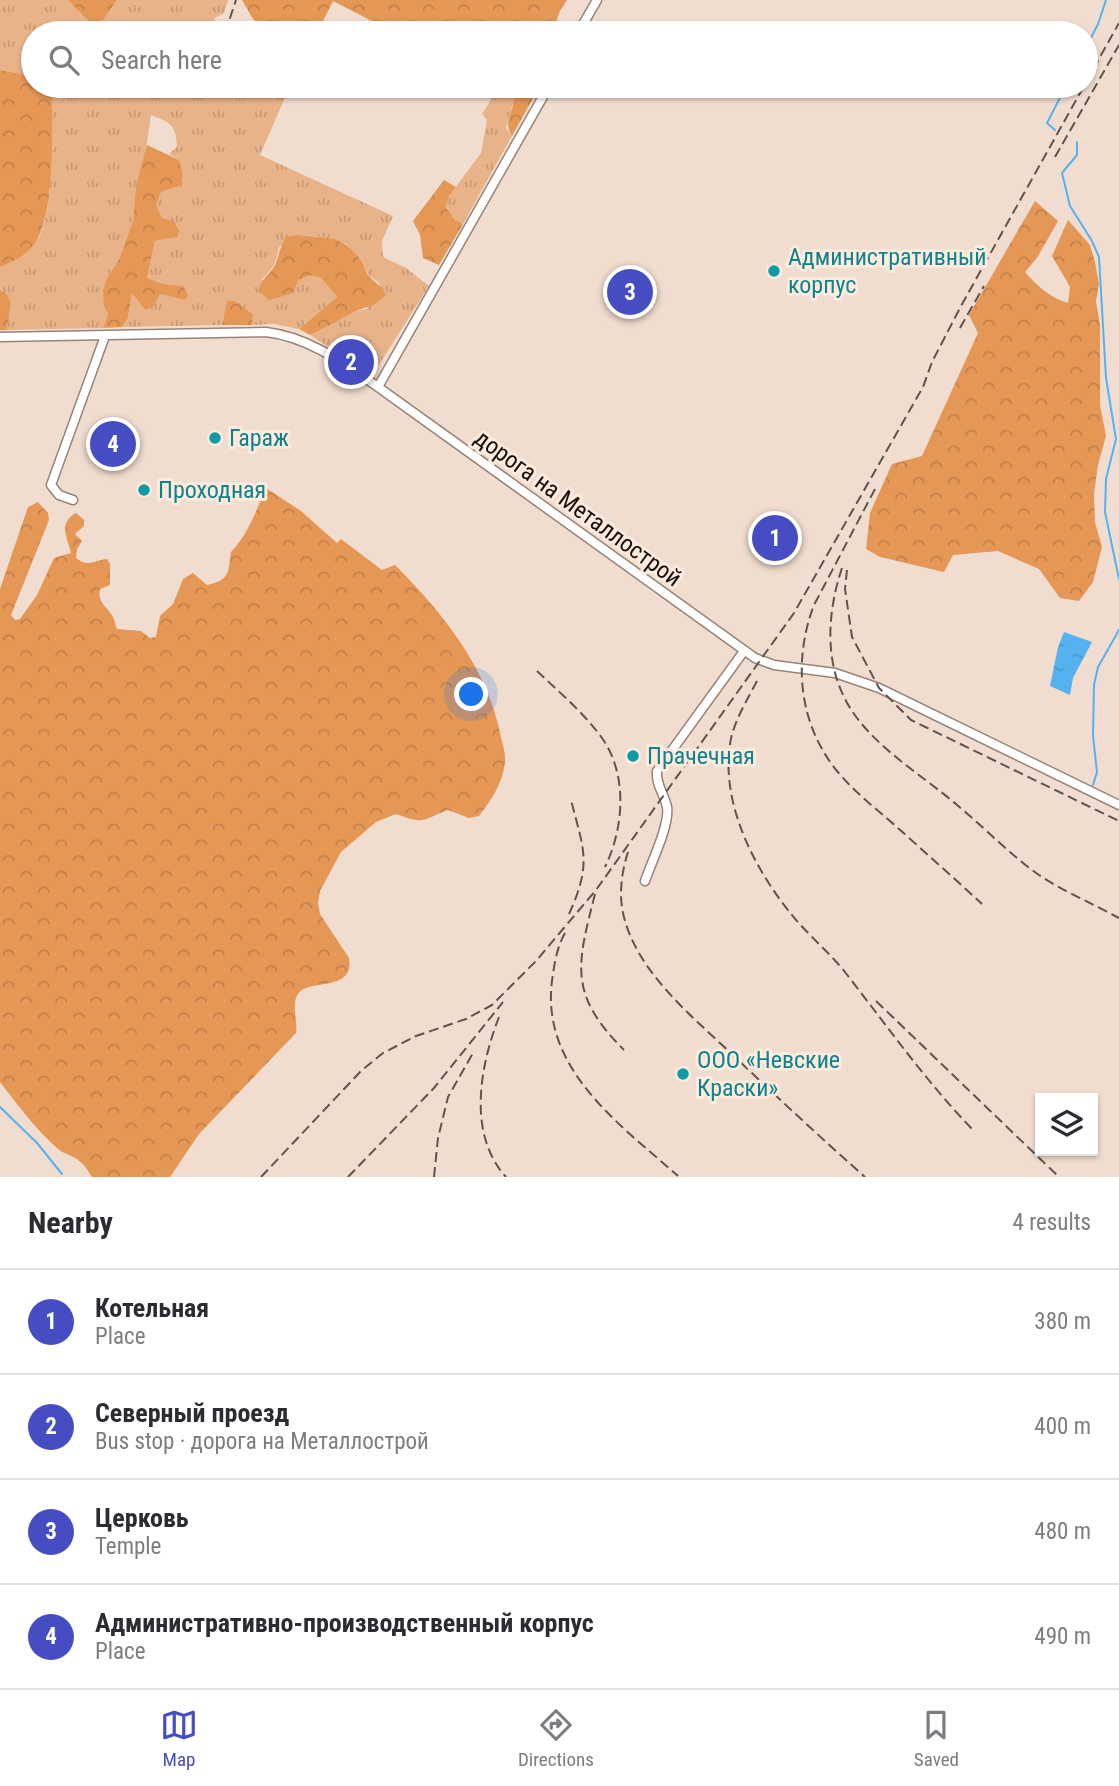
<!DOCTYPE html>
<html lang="en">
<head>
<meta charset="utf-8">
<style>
	:root { --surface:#fff; --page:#f2f2f3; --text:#2b2b33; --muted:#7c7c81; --line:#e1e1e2; --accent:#464dc2 }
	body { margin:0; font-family:"Roboto Condensed",sans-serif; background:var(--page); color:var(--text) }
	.controls { position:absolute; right:21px; bottom:21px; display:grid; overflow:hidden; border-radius:0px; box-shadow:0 2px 5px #0004 }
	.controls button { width:63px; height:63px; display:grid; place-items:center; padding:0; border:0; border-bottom:2px solid var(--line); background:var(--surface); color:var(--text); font:35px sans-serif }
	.you { position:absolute; left:472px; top:695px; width:24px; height:24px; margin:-18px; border:5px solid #fff; border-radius:50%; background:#1a73e8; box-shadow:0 0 0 10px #1a73e833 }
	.badge { display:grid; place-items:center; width:46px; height:46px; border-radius:50%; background:var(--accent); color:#fff; font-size:23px; font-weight:700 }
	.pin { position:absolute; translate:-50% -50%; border:4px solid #fff; box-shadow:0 2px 7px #0006 }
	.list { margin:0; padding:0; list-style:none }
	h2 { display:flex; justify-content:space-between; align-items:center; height:91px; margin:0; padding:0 28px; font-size:30px }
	h2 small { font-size:23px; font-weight:400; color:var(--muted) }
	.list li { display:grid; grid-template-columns:46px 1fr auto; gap:21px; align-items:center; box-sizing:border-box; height:105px; padding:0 28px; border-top:2px solid var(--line) }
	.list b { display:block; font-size:26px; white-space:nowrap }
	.list p { margin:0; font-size:23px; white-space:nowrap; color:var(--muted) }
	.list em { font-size:23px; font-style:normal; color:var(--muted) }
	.icon { flex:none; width:38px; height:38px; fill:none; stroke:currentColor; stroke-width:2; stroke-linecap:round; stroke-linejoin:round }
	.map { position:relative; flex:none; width:1119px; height:1177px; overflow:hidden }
	.search { position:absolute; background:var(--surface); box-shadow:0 2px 5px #0004; left:21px; right:21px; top:21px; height:77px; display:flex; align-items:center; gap:18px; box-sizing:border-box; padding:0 24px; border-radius:38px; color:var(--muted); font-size:26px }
	.sheet { height:511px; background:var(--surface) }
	nav { display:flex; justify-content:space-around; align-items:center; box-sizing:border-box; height:98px; border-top:2px solid var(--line); background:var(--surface); font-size:19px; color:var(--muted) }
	nav a { display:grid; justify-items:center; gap:4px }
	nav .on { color:var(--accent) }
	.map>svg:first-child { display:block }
	.grass { fill:url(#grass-tufts) }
	.forest { fill:url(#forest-crowns) }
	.water { fill:url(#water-ripples) }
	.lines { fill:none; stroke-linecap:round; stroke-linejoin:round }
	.stream { stroke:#56b2ef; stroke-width:2 }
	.minor-casing { stroke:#968477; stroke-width:11 }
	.minor { stroke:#fff; stroke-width:8 }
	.rail { stroke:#5f544d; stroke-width:2; stroke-dasharray:10 5; stroke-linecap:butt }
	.culture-dot { fill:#0f9aa8; stroke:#feebdc; stroke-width:2.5 }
	.labels { text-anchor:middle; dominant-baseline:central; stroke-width:6; stroke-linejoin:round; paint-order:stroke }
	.culture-label { font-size:24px; fill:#0d838f; stroke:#feebdc; text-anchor:start }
	.street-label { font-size:24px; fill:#160f0b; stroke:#feebdc }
</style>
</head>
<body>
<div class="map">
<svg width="1119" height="1177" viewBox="0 0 1119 1177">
	<defs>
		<pattern id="grass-tufts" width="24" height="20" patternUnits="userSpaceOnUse" patternTransform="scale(1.75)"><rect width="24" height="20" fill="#e9b38a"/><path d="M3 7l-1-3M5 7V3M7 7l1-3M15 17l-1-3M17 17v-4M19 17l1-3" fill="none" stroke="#c79976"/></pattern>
		<pattern id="forest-crowns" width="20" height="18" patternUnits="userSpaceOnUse" patternTransform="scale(1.75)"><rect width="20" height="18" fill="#e59756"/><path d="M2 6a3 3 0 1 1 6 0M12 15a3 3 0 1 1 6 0" fill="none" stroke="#c4814a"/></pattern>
		<pattern id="water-ripples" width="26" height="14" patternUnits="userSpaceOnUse" patternTransform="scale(1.75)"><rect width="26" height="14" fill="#56b2ef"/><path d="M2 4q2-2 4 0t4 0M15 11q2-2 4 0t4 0" fill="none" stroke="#4a98cc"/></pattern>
	</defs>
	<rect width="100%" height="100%" fill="#f1ddcf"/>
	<!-- grass -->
	<path class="grass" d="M0 0H68L91 24 102 22 117 0H228L224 13 215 18 209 33H33V82L22 74 0 70Z
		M40 86H251L263 97 272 90V86H290L260 155 393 216 382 241 383 257 406 268 429 286 375 371 370 373 364 370 310 335 355 311 367 309 380 283 369 276 363 262 346 244 323 237 298 235 279 247C277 262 272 270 261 280L298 281 309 275 321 278 337 297 299 329 274 324 252 325 253 314 233 301 227 302 222 325 122 327 128 318 132 292 138 301 154 306 160 294 185 300 183 286 164 284 147 278 155 241 178 237 179 231 162 218 156 205 161 192 168 188 179 160 169 154 177 147C176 125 171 123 151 115L145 156 136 185 133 221 119 259 107 278 104 306 108 314 103 328 7 330 11 304 8 295 0 290V267C12 261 36 246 41 233 55 195 51 135 52 94Z
		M499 87 513 93 514 100 506 128 512 136 463 224 455 220 446 206 449 196 481 153 487 120 482 114Z"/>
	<!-- forest -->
	<path class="forest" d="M68 0H117L102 22 91 24Z
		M242 0H567L560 11 552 33H395L333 1 317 33H263L260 25 253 19Z
		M0 70 22 74 33 82V86H40L52 94C52 131 56 220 32 247 24 257 11 262 0 267Z
		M496 86H540L512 136C501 120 517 110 513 93L503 92Z
		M147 145 179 160 183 175 181 185 161 192 156 205 162 218 174 221 179 231 178 237 155 241 147 278 164 284 183 286 188 295 185 300 160 294 154 306 145 310 132 293 128 318 122 327 103 328 108 314 104 306 103 291 107 278 119 259 133 221 136 185Z
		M444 180 456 187 449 196 446 207 455 220 463 224 439 265 423 258 420 235 413 221Z
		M1035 201 1058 221 1037 258 1025 272C1036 285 1052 299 1068 303L1070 287 1052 256 1068 220 1090 245 1095 262 1099 284 1096 301 1100 326V405L1106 436 1098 465 1094 494 1095 522 1102 547 1093 582 1079 601 1060 598 1039 569 998 551 953 555 944 572 880 557 866 549 870 513 892 464 922 456 978 333 969 315Z
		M298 235C329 239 339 233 361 260 365 265 365 270 368 275 374 282 381 285 386 295 372 309 367 305 352 313 338 321 324 328 310 335L299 329 337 297 321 278 309 275 298 281 293 293 269 300 258 291C263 276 272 274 277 260 280 251 281 245 286 237Z
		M0 290 8 295 11 304 7 330H0Z
		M227 301H234L253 314 252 325H222Z
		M266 488 301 511 337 543 341 539 382 570 395 565C443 613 488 669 501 737 503 745 506 755 505 763 502 784 492 799 479 816L469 818 448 810C421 820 426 825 396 814L376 822 341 852 320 891 318 903 320 914 349 958C355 993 308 978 298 994 291 1004 298 1021 296 1033L199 1134 170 1177H92C88 1171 84 1164 78 1160 72 1155 64 1154 58 1149 37 1131 17 1104 0 1082V589L28 507 38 502 48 513 49 520 11 615 15 620 20 619 37 595 54 558 71 553C67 537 58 523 76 513L84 520V526L75 534 82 541 77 549 76 558C88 568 94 560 107 559L110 564V585L100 589C97 603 107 606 113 617 115 621 115 625 117 629L141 631 150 638 156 637 160 616 173 604 183 579 193 573 207 585C230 580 228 573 231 552 248 534 256 511 266 488Z"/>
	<!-- water -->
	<path class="water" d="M1064 632 1092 642 1073 678 1070 695 1050 686 1058 647Z"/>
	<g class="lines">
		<!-- stream -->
		<path class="stream" d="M1086 48 1098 24 1106 0
			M1055 130 1047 123 1066 86
			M1077 142V155L1062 173 1070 206 1092 241 1099 257 1106 378 1116 439 1106 479 1105 512 1119 579
			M1093 785 1097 772 1093 736 1094 685 1098 667 1119 630
			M0 1107 37 1143 62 1174"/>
		<defs>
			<path id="minor" d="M578 33 597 0
				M0 337 266 332C309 337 343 363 378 387L755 658 774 665 835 673 879 688 1119 805
				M378 387 549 86
				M73 500 59 495 51 485 105 336
				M645 881C651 863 670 825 667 807 664 793 656 786 657 771L744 651"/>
		</defs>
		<!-- minor casing -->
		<use href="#minor" class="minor-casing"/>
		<!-- minor -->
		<use href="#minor" class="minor"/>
		<!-- rail -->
		<path class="rail" d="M225 33 236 0
			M1086 82 1119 23
			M1055 157 1119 45
			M960 328 984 286
			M875 489 814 605C793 660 798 723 837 771 855 793 878 810 899 829 927 854 955 879 982 904
			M842 568C828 610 824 658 845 699 868 744 920 773 957 805 984 827 1010 855 1039 875 1063 891 1093 904 1119 918
			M847 570 845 589 852 637 879 688 911 720 1119 821
			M537 671C559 692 584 713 602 738 628 775 624 828 605 867
			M757 681C747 700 733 723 730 744 721 804 754 868 791 914 808 935 829 952 845 972 887 1026 925 1080 972 1129
			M628 852C621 874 618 898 625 921 641 976 695 1019 735 1057 778 1098 821 1138 865 1177
			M595 894C577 965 568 994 624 1050
			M569 914C592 863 584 851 571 800
			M565 933C558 945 555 960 553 974 537 1066 617 1122 678 1176
			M876 1001 1059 1177
			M499 1017C480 1066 467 1134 506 1177
			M261 1177 361 1071 383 1053 416 1036 466 1019 492 1005 536 961 596 890 794 613 923 387 932 362 961 306 1084 86
			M348 1177 434 1088 503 1002
			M434 1177 438 1138 448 1097 473 1053"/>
	</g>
	<!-- markers -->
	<g class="culture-dot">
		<circle cx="774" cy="271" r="7"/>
		<circle cx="215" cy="438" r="7"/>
		<circle cx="144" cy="490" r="7"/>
		<circle cx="633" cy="756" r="7"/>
		<circle cx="683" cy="1074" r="7"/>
	</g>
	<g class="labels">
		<!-- culture labels -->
		<g class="culture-label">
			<text x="788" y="257">Административный<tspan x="788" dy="28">корпус</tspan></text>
			<text x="229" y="438">Гараж</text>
			<text x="158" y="490">Проходная</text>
			<text x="647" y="756">Прачечная</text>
			<text x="697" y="1060">ООО «Невские<tspan x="697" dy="28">Краски»</tspan></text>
		</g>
		<!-- street labels -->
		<g class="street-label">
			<text transform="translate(578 508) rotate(36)">дорога на Металлострой</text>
		</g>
	</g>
</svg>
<div class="controls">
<button><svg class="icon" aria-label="layers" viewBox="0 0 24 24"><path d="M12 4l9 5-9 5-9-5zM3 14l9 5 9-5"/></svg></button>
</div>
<div class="you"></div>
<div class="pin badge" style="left:775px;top:538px">1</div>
<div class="pin badge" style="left:351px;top:362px">2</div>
<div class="pin badge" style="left:630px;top:292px">3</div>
<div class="pin badge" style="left:113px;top:444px">4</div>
<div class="search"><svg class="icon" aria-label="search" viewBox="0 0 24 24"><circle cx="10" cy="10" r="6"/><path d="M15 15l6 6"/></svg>Search here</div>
</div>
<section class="sheet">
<h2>Nearby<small>4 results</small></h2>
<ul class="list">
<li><span class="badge">1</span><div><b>Котельная</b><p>Place</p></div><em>380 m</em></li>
<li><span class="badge">2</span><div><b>Северный проезд</b><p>Bus stop · дорога на Металлострой</p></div><em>400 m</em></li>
<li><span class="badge">3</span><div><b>Церковь</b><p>Temple</p></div><em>480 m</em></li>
<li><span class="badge">4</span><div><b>Административно-производственный корпус</b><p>Place</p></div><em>490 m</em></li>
</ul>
</section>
<nav>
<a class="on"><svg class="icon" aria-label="map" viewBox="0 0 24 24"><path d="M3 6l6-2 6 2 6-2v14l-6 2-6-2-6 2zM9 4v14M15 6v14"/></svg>Map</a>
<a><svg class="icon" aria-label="directions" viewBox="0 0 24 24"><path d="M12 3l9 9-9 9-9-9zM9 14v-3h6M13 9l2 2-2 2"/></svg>Directions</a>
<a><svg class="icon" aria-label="saved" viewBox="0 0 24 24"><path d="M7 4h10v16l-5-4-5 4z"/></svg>Saved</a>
</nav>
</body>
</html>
